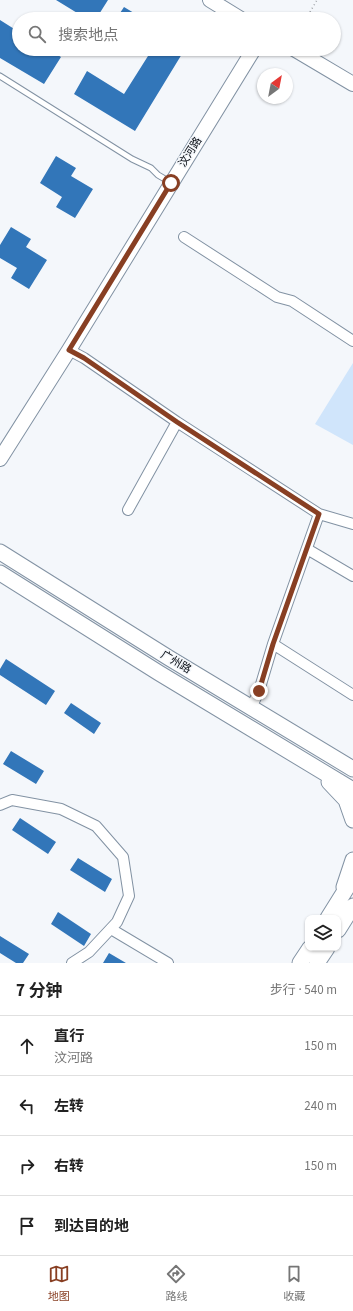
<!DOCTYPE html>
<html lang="zh">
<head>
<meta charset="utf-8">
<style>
	:root { --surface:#fff; --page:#f6f6f6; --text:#222; --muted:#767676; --line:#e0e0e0; --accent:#883f23 }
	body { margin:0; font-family:"Source Sans 3","Noto Sans SC",sans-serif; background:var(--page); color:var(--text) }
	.controls { position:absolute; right:12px; bottom:12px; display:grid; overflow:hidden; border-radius:8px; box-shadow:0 1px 3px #0004 }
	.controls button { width:36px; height:36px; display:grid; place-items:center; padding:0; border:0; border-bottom:1px solid var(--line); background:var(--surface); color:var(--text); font:20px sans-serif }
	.compass { position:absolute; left:257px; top:68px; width:36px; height:36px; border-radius:50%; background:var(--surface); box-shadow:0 1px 3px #0004; rotate:32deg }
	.stop { position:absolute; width:12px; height:12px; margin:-9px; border:3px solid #883f23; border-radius:50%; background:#fff }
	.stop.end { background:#883f23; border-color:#fff; box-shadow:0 1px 4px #0008 }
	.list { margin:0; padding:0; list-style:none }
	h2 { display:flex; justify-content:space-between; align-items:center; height:52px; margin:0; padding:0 16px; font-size:17px }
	h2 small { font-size:13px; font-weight:400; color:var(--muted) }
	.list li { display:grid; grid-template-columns:26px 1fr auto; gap:12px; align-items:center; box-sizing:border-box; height:60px; padding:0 16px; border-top:1px solid var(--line) }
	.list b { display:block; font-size:15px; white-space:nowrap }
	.list p { margin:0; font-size:13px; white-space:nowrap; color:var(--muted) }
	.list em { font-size:13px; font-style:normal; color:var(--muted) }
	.icon { flex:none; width:22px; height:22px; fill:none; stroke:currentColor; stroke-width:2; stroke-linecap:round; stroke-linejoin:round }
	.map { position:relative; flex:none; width:353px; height:963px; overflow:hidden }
	.search { position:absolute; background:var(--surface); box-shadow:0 1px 3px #0004; left:12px; right:12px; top:12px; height:44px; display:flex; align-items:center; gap:10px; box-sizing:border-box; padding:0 14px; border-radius:22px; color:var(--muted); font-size:15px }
	.sheet { height:292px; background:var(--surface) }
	nav { display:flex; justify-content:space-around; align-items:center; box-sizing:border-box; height:56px; border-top:1px solid var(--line); background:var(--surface); font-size:11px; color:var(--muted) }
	nav a { display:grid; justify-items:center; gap:2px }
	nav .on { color:var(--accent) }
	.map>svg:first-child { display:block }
	.green { fill:#d0e5fb }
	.building { fill:#3276b9 }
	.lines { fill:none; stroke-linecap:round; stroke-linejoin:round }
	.lane-casing { stroke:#8292a3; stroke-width:7 }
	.street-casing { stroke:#8292a3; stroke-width:12 }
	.secondary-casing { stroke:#8292a3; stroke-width:16 }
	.primary-casing { stroke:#8292a3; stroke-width:17 }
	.path { stroke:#9ca0a5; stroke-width:1.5; stroke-dasharray:1 3; stroke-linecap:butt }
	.lane { stroke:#fff; stroke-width:5 }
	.street { stroke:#fff; stroke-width:10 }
	.secondary { stroke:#fff; stroke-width:14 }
	.primary { stroke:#fff; stroke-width:15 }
	.route { stroke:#883f23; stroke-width:5 }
	.labels { text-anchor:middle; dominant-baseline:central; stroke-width:3; stroke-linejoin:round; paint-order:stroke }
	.street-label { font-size:11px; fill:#070c13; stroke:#f4f7fb }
</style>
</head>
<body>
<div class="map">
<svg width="353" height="963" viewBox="0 0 353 963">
	<rect width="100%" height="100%" fill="#f4f7fb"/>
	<!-- green -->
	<path class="green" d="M353 363V445L315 424Z"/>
	<!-- building -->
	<path class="building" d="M56 0H108L96 19H87Z
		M124 7 144 19H116Z
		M0 20 19 32V49H48L61 57 44 84 0 58Z
		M136 49H185L135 131 74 94 87 71 124 94 148 56Z
		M56 156 76 168 71 176 93 189 75 218 56 207 62 197 40 183Z
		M11 227 31 239 26 247 47 260 29 289 11 278 17 268 0 258V245Z
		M6 659 55 691 46 705 0 675V669Z
		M71 703 101 723 94 734 64 713Z
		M11 751 44 771 36 784 3 764Z
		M20 818 56 842 48 854 12 830Z
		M78 858 112 879 105 892 70 870Z
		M58 912 91 934 84 946 51 924Z
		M0 936 29 954 23 963H16L0 953Z
		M109 953 126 963H103Z"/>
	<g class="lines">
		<defs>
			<path id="lane" d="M0 76 132 159 151 168 158 175 170 182"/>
			<path id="street" d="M184 237 277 297 292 301 353 341
				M69 350 84 358 177 422 319 514
				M128 510 177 422
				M307 549 353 576
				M273 644 353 695
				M251 708 259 691 273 644 319 514 353 524
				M0 805 12 800 61 809 96 826 123 857 129 896 117 922 89 952 72 963
				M111 929 168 963"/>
			<path id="secondary" d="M210 0 241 19
				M294 49 353 84
				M0 459 69 350 254 49"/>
			<path id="primary" d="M0 552 169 658 353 769
				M0 573 159 673 353 790
				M329 782 346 800 353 820
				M344 887 353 860
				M328 918 353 878
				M338 930 353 906
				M300 963 310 948
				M317 963 327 948"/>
		</defs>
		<!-- lane casing -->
		<use href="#lane" class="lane-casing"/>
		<!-- street casing -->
		<use href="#street" class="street-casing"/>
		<!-- secondary casing -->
		<use href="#secondary" class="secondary-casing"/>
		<!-- primary casing -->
		<use href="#primary" class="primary-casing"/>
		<!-- path -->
		<path class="path" d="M306 19 317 0"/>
		<!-- lane -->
		<use href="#lane" class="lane"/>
		<!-- street -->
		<use href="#street" class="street"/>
		<!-- secondary -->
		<use href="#secondary" class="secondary"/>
		<!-- primary -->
		<use href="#primary" class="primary"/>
	</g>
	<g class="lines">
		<!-- route -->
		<path class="route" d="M171 183 69 350 84 358 177 422 319 514 273 644 259 691"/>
	</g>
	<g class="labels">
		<!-- street labels -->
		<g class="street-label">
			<text transform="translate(190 152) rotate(-58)">汶河路</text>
			<text transform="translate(176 662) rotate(31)">广州路</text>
		</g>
	</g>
</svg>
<div class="controls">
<button><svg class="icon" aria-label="layers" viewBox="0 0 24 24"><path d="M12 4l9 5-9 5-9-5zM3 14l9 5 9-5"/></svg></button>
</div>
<svg class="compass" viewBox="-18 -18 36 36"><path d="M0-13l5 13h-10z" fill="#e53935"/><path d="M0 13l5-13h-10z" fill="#767676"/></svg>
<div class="stop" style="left:171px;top:183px"></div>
<div class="stop end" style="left:259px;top:691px"></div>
<div class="search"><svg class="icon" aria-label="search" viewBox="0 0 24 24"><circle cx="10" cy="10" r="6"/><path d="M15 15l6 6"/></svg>搜索地点</div>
</div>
<section class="sheet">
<h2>7 分钟<small>步行 · 540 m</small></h2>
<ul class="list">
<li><svg class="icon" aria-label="ahead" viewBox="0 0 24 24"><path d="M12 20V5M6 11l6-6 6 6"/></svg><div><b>直行</b><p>汶河路</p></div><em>150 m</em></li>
<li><svg class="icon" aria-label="left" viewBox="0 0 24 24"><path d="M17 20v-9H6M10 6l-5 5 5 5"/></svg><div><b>左转</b></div><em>240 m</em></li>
<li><svg class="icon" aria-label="right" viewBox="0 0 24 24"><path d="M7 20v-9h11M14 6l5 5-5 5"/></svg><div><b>右转</b></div><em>150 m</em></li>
<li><svg class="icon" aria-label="arrive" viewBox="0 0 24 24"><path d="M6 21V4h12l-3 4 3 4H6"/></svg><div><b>到达目的地</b></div></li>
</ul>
</section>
<nav>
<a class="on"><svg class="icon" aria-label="map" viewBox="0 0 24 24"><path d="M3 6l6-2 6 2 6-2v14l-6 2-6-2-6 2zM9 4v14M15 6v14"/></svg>地图</a>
<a><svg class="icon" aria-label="directions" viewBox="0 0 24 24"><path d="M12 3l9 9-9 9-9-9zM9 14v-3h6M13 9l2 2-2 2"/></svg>路线</a>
<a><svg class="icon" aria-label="saved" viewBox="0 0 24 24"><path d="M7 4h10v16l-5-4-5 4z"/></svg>收藏</a>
</nav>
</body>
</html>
